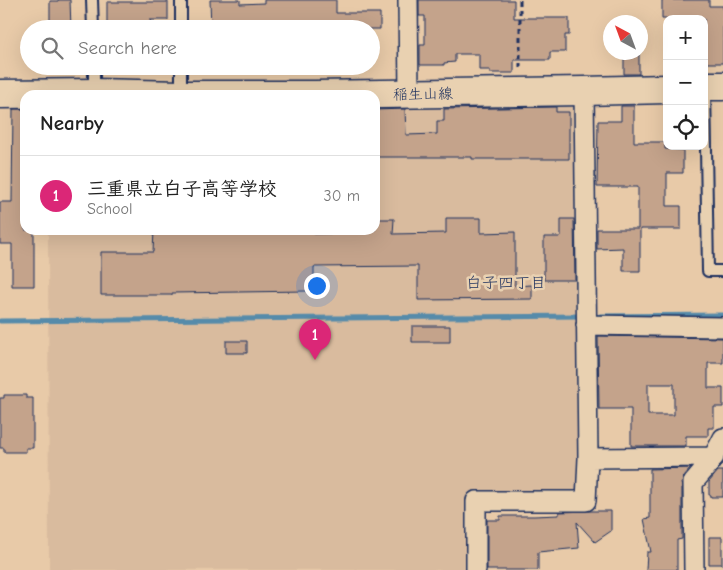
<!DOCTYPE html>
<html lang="en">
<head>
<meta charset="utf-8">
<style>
	:root { --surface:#fff; --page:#f6f6f6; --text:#222; --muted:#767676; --line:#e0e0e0; --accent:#db2777 }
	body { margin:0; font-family:"Comic Neue","Klee One",sans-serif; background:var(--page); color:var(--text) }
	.controls { position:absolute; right:15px; top:15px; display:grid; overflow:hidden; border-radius:10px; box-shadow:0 5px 20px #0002 }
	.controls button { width:45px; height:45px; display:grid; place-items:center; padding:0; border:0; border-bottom:1px solid var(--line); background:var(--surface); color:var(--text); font:25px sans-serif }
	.compass { position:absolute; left:603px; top:15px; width:45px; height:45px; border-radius:50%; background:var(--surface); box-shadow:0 5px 20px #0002; rotate:319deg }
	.you { position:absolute; left:316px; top:285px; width:18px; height:18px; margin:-12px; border:4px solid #fff; border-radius:50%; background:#1a73e8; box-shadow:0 0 0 8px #1a73e833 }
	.badge { display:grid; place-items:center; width:32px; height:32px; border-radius:50%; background:var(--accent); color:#fff; font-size:16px; font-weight:700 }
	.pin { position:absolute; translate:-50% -41px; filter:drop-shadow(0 1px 2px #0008) }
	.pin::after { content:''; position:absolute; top:26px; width:18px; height:15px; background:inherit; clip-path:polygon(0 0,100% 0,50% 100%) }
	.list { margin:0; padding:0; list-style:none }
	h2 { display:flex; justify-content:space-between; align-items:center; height:65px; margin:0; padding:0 20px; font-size:21px }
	h2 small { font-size:16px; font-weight:400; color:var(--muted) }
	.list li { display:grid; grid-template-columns:32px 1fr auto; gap:15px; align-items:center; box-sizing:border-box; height:80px; padding:0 20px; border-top:1px solid var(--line) }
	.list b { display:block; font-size:19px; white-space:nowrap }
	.list p { margin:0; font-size:16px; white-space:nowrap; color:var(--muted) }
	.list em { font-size:16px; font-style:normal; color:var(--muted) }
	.icon { flex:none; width:28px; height:28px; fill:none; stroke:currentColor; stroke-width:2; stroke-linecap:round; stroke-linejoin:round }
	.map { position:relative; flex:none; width:723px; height:570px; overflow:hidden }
	.search { position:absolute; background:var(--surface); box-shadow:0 5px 20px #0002; left:20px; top:20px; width:360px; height:55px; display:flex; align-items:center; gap:12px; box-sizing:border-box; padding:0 18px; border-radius:28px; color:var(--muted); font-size:19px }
	.panel { position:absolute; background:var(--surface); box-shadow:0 5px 20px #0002; left:20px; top:90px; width:360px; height:145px; border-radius:15px }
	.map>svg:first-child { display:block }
	.built { fill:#d9bb9e }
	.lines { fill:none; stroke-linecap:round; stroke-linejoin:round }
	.stream { stroke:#568baa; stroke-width:5 }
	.building { fill:#c4a38b; stroke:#1b2f5e; fill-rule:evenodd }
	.service-casing { stroke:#1b2f5e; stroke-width:14 }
	.minor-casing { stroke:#1b2f5e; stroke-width:22 }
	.secondary-casing { stroke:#1b2f5e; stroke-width:31 }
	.path { stroke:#1b2f5e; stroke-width:3; stroke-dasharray:5 4; stroke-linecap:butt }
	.service { stroke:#e9d1b1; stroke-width:10 }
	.minor { stroke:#e9d1b1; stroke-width:19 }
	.secondary { stroke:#e9d1b1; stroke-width:28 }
	.labels { text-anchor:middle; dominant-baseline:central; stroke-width:5; stroke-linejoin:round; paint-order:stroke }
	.street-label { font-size:15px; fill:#1b2f5e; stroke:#e9d1b1 }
	.neighbourhood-label { font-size:16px; fill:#1b2f5e; stroke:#e9d1b1 }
</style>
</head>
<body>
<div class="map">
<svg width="723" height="570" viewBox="0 0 723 570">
	<rect width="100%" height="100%" fill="#e8caa8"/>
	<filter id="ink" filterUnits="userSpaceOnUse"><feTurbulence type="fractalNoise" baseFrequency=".02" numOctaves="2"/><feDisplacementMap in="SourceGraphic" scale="10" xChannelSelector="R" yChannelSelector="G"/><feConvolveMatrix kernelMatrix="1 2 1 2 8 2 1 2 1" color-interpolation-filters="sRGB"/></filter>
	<g filter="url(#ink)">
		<!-- built -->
		<path class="built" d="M375 104H578L583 490 575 494 471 495V570H49L48 230H375Z"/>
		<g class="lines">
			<!-- stream -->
			<path class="stream" d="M600 316 723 315
				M0 321 582 316"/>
		</g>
		<!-- building -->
		<path class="building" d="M58 0H70L71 29H50V1H58Z
			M210 0H240V4L264 3V0H336V13H380V29H260L231 21V29H211Z
			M419 0H514V18H569V35H565V52H550V60H514V73H490V70H479V54H455V62L444 63V65H420V45H425V16H419Z
			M662 0H709V6H723V63H704V19H662Z
			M107 2H168V20H150L151 25H107Z
			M624 52H639V74H624Z
			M621 106H634V142H665V149L683 150V173H667V206H681V229H640V271H623V248L597 249V229H638V187H597L598 121H621Z
			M556 107V112H569V159H472V157H375V110L405 109 406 135 437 134V121H444V109Z
			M13 109H25V230H34V286H12V244H0V202H12Z
			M446 218H481V233L515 232V286L532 285V299L418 300V266L314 267V290H307V291L172 293V295H101V252H153L154 230H314V234L367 233V230H375V219H394L393 234 446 233Z
			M561 219H574L575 280H544V237H561Z
			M412 326H450V342H412Z
			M598 336 723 338V363H708V388H723V407H714V428H708V436H686V446H631V409H599ZM648 384H674V415H648Z
			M226 341H247V353H226Z
			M4 395H26V398H33V448H26V452H4V448H0V398H4Z
			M691 468 684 476 682 483H681L682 488V539L677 540V570H646L647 552H651L644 519 650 518V469Z
			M718 471H723V497H711V495H709V482Z
			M590 511H611V531L595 542 577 522 579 548 538 552V570H487V520H500V516H534L559 515V512Z
			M709 537H722V564H709Z"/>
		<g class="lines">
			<defs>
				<path id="service" d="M92 0 93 29
					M181 29V0
					M94 66V93
					M705 87 708 271H723
					M181 95V66"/>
				<path id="minor" d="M408 0 409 94
					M586 325 723 327
					M588 458 714 457
					M476 570V501H586L588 458 584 91
					M694 570 693 483 710 463 723 438"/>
				<path id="secondary" d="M704 86H723
					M0 94 94 93 181 95H314L584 91 667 89"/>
			</defs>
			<!-- service casing -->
			<use href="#service" class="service-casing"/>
			<!-- minor casing -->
			<use href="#minor" class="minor-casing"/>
			<!-- secondary casing -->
			<use href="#secondary" class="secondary-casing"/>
			<!-- path -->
			<path class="path" d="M520 0V72"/>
			<!-- service -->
			<use href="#service" class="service"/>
			<!-- minor -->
			<use href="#minor" class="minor"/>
			<!-- secondary -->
			<use href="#secondary" class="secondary"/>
		</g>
	</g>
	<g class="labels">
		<!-- street labels -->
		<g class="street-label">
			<text transform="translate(423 94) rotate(-1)">稲生山線</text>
		</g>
		<!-- neighbourhood labels -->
		<g class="neighbourhood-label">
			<text x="506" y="283">白子四丁目</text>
		</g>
	</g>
</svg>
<div class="controls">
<button>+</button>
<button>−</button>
<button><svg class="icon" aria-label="locate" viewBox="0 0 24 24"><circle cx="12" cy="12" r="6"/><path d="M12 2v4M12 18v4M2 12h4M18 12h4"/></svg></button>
</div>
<svg class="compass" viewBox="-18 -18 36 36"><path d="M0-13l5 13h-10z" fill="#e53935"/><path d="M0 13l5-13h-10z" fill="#767676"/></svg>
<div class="you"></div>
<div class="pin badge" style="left:315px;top:360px">1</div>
<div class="search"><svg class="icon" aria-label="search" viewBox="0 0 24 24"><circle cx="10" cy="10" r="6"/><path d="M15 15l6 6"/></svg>Search here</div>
<section class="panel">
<h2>Nearby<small></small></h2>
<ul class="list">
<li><span class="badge">1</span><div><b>三重県立白子高等学校</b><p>School</p></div><em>30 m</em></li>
</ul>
</section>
</div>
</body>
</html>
